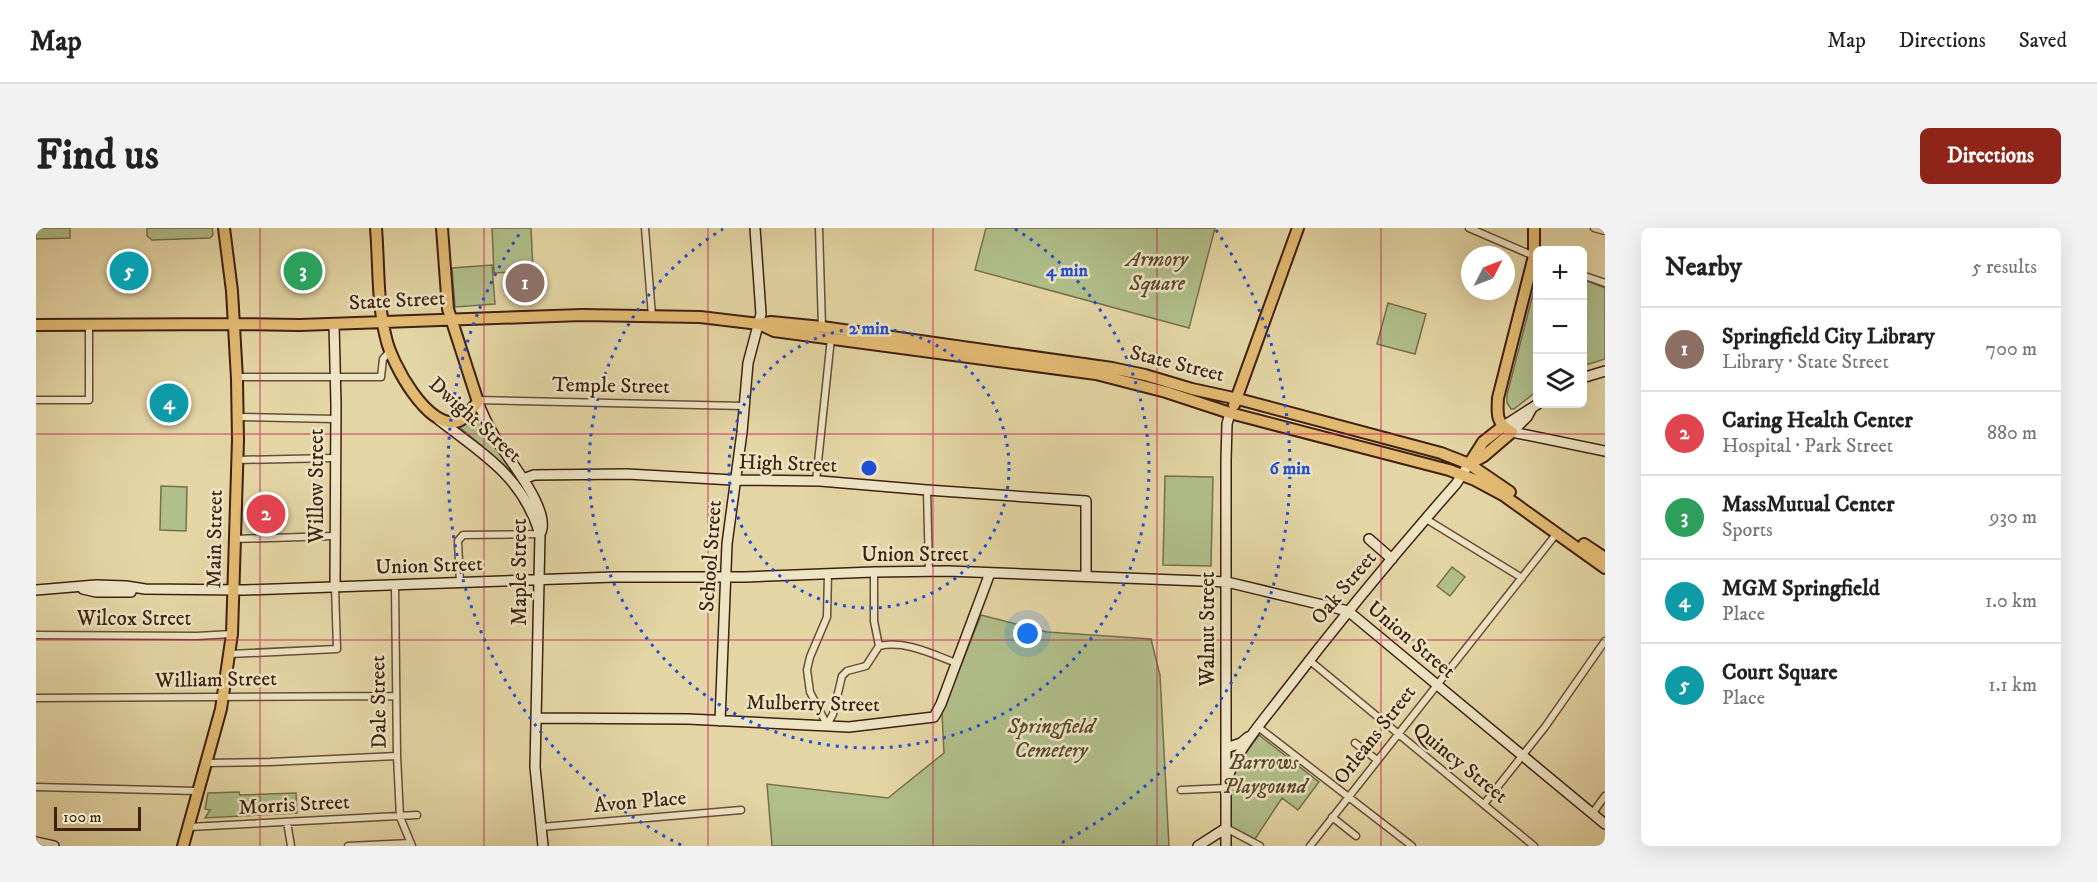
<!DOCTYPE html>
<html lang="en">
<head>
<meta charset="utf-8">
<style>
	:root { --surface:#fff; --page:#f2f2f2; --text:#222; --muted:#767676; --line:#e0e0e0; --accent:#8f2418 }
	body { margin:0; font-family:"IM FELL DW Pica",serif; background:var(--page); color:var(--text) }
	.controls { position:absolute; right:18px; top:18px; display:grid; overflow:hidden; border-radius:9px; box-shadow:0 6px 24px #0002 }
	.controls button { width:54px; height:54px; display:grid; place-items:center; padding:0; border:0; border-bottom:2px solid var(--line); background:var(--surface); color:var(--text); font:30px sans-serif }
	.compass { position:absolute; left:1425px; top:18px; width:54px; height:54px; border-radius:50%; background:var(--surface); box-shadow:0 6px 24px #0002; rotate:48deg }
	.scale { position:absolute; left:18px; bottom:15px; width:87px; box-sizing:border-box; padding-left:6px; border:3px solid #402011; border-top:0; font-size:16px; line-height:21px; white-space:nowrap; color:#402011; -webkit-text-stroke:4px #ede4c4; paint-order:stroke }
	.you { position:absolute; left:992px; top:406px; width:21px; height:21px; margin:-15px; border:4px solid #fff; border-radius:50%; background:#1a73e8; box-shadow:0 0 0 9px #1a73e833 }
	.badge { display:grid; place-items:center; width:39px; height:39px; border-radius:50%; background:var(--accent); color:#fff; font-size:20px; font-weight:700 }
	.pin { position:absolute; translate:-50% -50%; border:3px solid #fff; box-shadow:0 2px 6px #0006 }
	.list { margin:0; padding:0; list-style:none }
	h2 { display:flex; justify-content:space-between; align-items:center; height:78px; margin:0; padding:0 24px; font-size:26px }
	h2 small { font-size:20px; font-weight:400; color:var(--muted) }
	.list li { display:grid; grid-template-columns:39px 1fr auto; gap:18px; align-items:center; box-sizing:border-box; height:84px; padding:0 24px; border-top:2px solid var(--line) }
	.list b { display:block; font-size:22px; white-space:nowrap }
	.list p { margin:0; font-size:20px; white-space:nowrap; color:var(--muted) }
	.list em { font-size:20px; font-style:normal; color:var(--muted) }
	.icon { flex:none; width:33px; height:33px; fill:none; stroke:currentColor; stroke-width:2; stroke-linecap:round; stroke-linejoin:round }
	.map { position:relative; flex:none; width:1569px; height:618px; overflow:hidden; border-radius:9px }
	header { display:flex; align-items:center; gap:36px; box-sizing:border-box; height:84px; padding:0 30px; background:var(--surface); border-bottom:2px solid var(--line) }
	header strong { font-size:28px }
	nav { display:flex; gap:33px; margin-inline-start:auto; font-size:21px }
	.intro { display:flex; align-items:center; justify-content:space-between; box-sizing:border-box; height:144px; padding:0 36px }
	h1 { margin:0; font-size:42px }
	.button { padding:15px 27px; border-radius:9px; background:var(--accent); color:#fff; font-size:21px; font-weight:700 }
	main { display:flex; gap:36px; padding:0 36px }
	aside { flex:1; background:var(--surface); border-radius:9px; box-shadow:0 6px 24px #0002 }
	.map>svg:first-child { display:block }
	.green { fill:#b0be89; stroke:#786f4d; stroke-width:1.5 }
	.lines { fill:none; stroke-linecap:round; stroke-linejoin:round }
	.street-casing { stroke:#694d36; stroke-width:9 }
	.secondary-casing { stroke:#402011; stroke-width:12 }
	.primary-casing { stroke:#402011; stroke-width:14 }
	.street { stroke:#ede4c4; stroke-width:6 }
	.secondary { stroke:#ede4c4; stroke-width:9 }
	.primary { stroke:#e2ba72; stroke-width:10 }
	.grid { fill:none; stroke:#c2185b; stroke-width:1.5; stroke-opacity:0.55 }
	.ring { fill:none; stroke:#1d4ed8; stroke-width:3; stroke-dasharray:3 6 }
	.labels { text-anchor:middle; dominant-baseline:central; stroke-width:5; stroke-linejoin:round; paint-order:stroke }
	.park-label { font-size:21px; font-style:italic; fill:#5c482f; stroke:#ede4c4 }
	.street-label { font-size:21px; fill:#402011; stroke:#ede4c4 }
	.centre { fill:#1d4ed8; stroke:#ede4c4; stroke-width:3 }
	.ring-label { font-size:18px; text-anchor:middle; font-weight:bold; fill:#1d4ed8; stroke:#ede4c4; stroke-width:5; stroke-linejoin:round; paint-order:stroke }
</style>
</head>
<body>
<header>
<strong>Map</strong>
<nav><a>Map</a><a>Directions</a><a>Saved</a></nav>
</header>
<div class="intro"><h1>Find us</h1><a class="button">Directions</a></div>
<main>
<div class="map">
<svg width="1569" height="618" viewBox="0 0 1569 618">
	<rect width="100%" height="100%" fill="#e4d5a4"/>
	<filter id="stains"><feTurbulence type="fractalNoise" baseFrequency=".00333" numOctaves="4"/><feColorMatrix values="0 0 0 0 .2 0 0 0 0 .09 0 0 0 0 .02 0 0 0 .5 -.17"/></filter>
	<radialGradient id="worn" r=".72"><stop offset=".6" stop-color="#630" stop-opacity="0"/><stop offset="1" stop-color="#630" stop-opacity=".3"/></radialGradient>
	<!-- green -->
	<path class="green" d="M0 0H34V10L0 11Z
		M111 0H176L177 7 174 10 116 12 111 8Z
		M456 0H495L497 43 458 45Z
		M950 0H1179L1153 100 939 42Z
		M456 37 459 76 419 79 416 40Z
		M1501 50V163L1478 181H1475L1471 175V167Z
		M1547 51 1569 60V131L1547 138Z
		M1352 75 1390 86 1379 126 1341 116Z
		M439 185 479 246 421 197Z
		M1129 248 1177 249 1175 338 1127 337Z
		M125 258 151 259 150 303 124 302Z
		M1416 339 1429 349 1414 368 1401 358Z
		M945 387 1011 404 1115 411 1124 447 1133 618H736L731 556 852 570 908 525 906 485Z
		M1223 507 1283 554 1262 582 1246 570 1219 611 1194 598 1195 551 1198 541Z
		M203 564 204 567 260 565 261 585 169 590 174 582 169 581 172 565Z"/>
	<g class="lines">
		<defs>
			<path id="street" d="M609 0 616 88
				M783 0 786 99
				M1433 0 1498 28
				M1558 0 1569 3
				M1546 47 1569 55
				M201 149H345L347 131 354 123
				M0 172H53V98
				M441 172 708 178
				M202 189 299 191
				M201 232 298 230
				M780 253 795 110
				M891 262 893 344
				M1390 291 1486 350
				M198 311 298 308
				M838 344V393L843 418
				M424 355 422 313 427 307 504 306
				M359 358 361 528 364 589 376 618
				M0 407 161 408 196 406
				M194 426 301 421 299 359
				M1273 432 1498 618
				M0 470 360 468
				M791 497 797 486 806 448 811 443 830 438 843 418C869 412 896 426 920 435
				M791 497 774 464 771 442 774 429 791 389 792 345
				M1222 499 1376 618
				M1319 515 1341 532
				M171 535 234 534 361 528
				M0 559 162 563
				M1145 562 1190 560
				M1448 576 1509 499 1569 413
				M1556 586 1569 568
				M1296 589 1320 608
				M251 594 255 618
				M153 599 381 587
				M505 599 705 582
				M1190 600 1224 618
				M312 618 375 615
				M1274 618 1521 305"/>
			<path id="secondary" d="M298 96 300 176 299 359
				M1546 150 1569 143
				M442 174C447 187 453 199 460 211 472 231 517 284 504 306
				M403 192C448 227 486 248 504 306L499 539 507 618
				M1466 199 1502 176
				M1476 204 1569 223
				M1476 204 1491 189 1496 180
				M487 251 498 247 591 246 697 252 784 253 891 262 1050 273V348
				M1333 311 1356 331
				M47 361 60 364H95
				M0 362 60 357 90 358 109 361 209 362 578 349H709L838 344 912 343 1191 354 1312 383 1569 596
				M500 490 652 491 813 499 898 489 905 476 954 345
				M684 493 691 316 706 204 712 135 725 86 719 0
				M1190 520 1205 515 1212 509
				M1192 550C1198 526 1229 490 1245 469 1301 396 1359 325 1420 256L1433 236
				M0 614 18 618
				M1162 618 1190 600
				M1190 618V232L1191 196 1194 185"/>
			<path id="primary" d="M340 0C343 36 341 75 350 110 355 134 392 204 423 193 431 190 436 180 442 174L412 81 406 0
				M723 96 735 94 786 99 1076 140 1109 147 1156 161 1202 171 1405 225 1433 236 1474 264
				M0 97 198 96 264 97 546 87 664 89 723 96 738 103 1060 146 1130 164 1194 185 1413 242 1439 252 1467 267 1569 340
				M1198 177 1262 0
				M1433 236 1448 228 1476 204C1460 195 1461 187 1462 170L1498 28V0
				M1433 236 1447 214 1466 199
				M1548 316 1569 330
				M147 618 185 481 196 406 202 212 201 151 196 63 188 0"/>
		</defs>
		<!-- street casing -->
		<use href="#street" class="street-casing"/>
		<!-- secondary casing -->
		<use href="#secondary" class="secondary-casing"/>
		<!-- primary casing -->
		<use href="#primary" class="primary-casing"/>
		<!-- street -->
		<use href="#street" class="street"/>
		<!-- secondary -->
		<use href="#secondary" class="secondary"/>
		<!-- primary -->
		<use href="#primary" class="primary"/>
	</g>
	<!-- grid -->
	<path class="grid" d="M224 0V618M448 0V618M672 0V618M897 0V618M1121 0V618M1345 0V618M0 206H1569M0 412H1569"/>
	<!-- distance rings -->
	<g class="ring">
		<circle cx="833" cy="240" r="140"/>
		<path d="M979 1A280 280 0 1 1 687 1"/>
		<path d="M645 617A421 421 0 0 1 486 2M1180 2A421 421 0 0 1 1021 617"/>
	</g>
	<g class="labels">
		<!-- park labels -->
		<g class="park-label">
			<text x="1121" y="32">Armory<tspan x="1121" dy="24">Square</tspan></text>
			<text x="1015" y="499">Springfield<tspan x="1015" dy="24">Cemetery</tspan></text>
			<text x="1228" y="535">Barrows<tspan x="1228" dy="24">Playgound</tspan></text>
		</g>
		<!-- street labels -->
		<g class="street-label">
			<text transform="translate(361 73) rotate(-3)">State Street</text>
			<text transform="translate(1141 136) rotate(14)">State Street</text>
			<text transform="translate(575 158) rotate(1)">Temple Street</text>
			<text transform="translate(439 192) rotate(42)">Dwight Street</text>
			<text transform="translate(752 236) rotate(2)">High Street</text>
			<text transform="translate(281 258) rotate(-90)">Willow Street</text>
			<text transform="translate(179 311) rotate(-89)">Main Street</text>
			<text x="879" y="327">Union Street</text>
			<text transform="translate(675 328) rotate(-86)">School Street</text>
			<text transform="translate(393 338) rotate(-2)">Union Street</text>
			<text transform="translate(484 344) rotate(-90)">Maple Street</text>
			<text transform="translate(1308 360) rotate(-50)">Oak Street</text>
			<text x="98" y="391">Wilcox Street</text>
			<text transform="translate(1172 401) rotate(-90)">Walnut Street</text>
			<text transform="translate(1375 412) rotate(40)">Union Street</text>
			<text transform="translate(180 452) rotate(-1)">William Street</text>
			<text transform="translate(343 474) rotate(-91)">Dale Street</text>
			<text transform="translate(777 476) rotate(1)">Mulberry Street</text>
			<text transform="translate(1339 507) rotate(-52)">Orleans Street</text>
			<text transform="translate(1424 535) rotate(39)">Quincy Street</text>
			<text transform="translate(604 574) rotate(-5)">Avon Place</text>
			<text transform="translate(258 577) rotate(-3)">Morris Street</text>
		</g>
	</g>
	<circle cx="833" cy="240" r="9" class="centre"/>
	<g class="ring-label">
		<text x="1031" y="48">4 min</text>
		<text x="833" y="106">2 min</text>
		<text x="1254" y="246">6 min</text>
	</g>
	<rect width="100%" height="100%" filter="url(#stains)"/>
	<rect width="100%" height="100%" fill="url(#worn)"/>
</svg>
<div class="controls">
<button>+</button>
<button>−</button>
<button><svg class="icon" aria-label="layers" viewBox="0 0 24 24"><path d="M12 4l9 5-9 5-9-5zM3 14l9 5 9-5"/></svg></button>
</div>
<svg class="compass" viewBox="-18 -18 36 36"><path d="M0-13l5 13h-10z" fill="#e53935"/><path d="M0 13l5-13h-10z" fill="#767676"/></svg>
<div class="scale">100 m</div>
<div class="you"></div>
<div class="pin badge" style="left:489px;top:55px;background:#8d6e63">1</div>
<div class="pin badge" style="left:230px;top:286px;background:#e0444e">2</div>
<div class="pin badge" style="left:267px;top:43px;background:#2e9e5b">3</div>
<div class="pin badge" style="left:133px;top:175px;background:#0f9aa8">4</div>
<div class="pin badge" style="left:93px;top:43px;background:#0f9aa8">5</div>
</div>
<aside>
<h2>Nearby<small>5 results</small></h2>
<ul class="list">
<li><span class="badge" style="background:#8d6e63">1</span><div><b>Springfield City Library</b><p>Library · State Street</p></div><em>700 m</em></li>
<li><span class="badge" style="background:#e0444e">2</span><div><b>Caring Health Center</b><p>Hospital · Park Street</p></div><em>880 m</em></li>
<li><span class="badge" style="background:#2e9e5b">3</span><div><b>MassMutual Center</b><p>Sports</p></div><em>930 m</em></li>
<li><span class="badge" style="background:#0f9aa8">4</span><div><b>MGM Springfield</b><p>Place</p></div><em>1.0 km</em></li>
<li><span class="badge" style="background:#0f9aa8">5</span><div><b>Court Square</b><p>Place</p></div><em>1.1 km</em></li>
</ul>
</aside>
</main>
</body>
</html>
